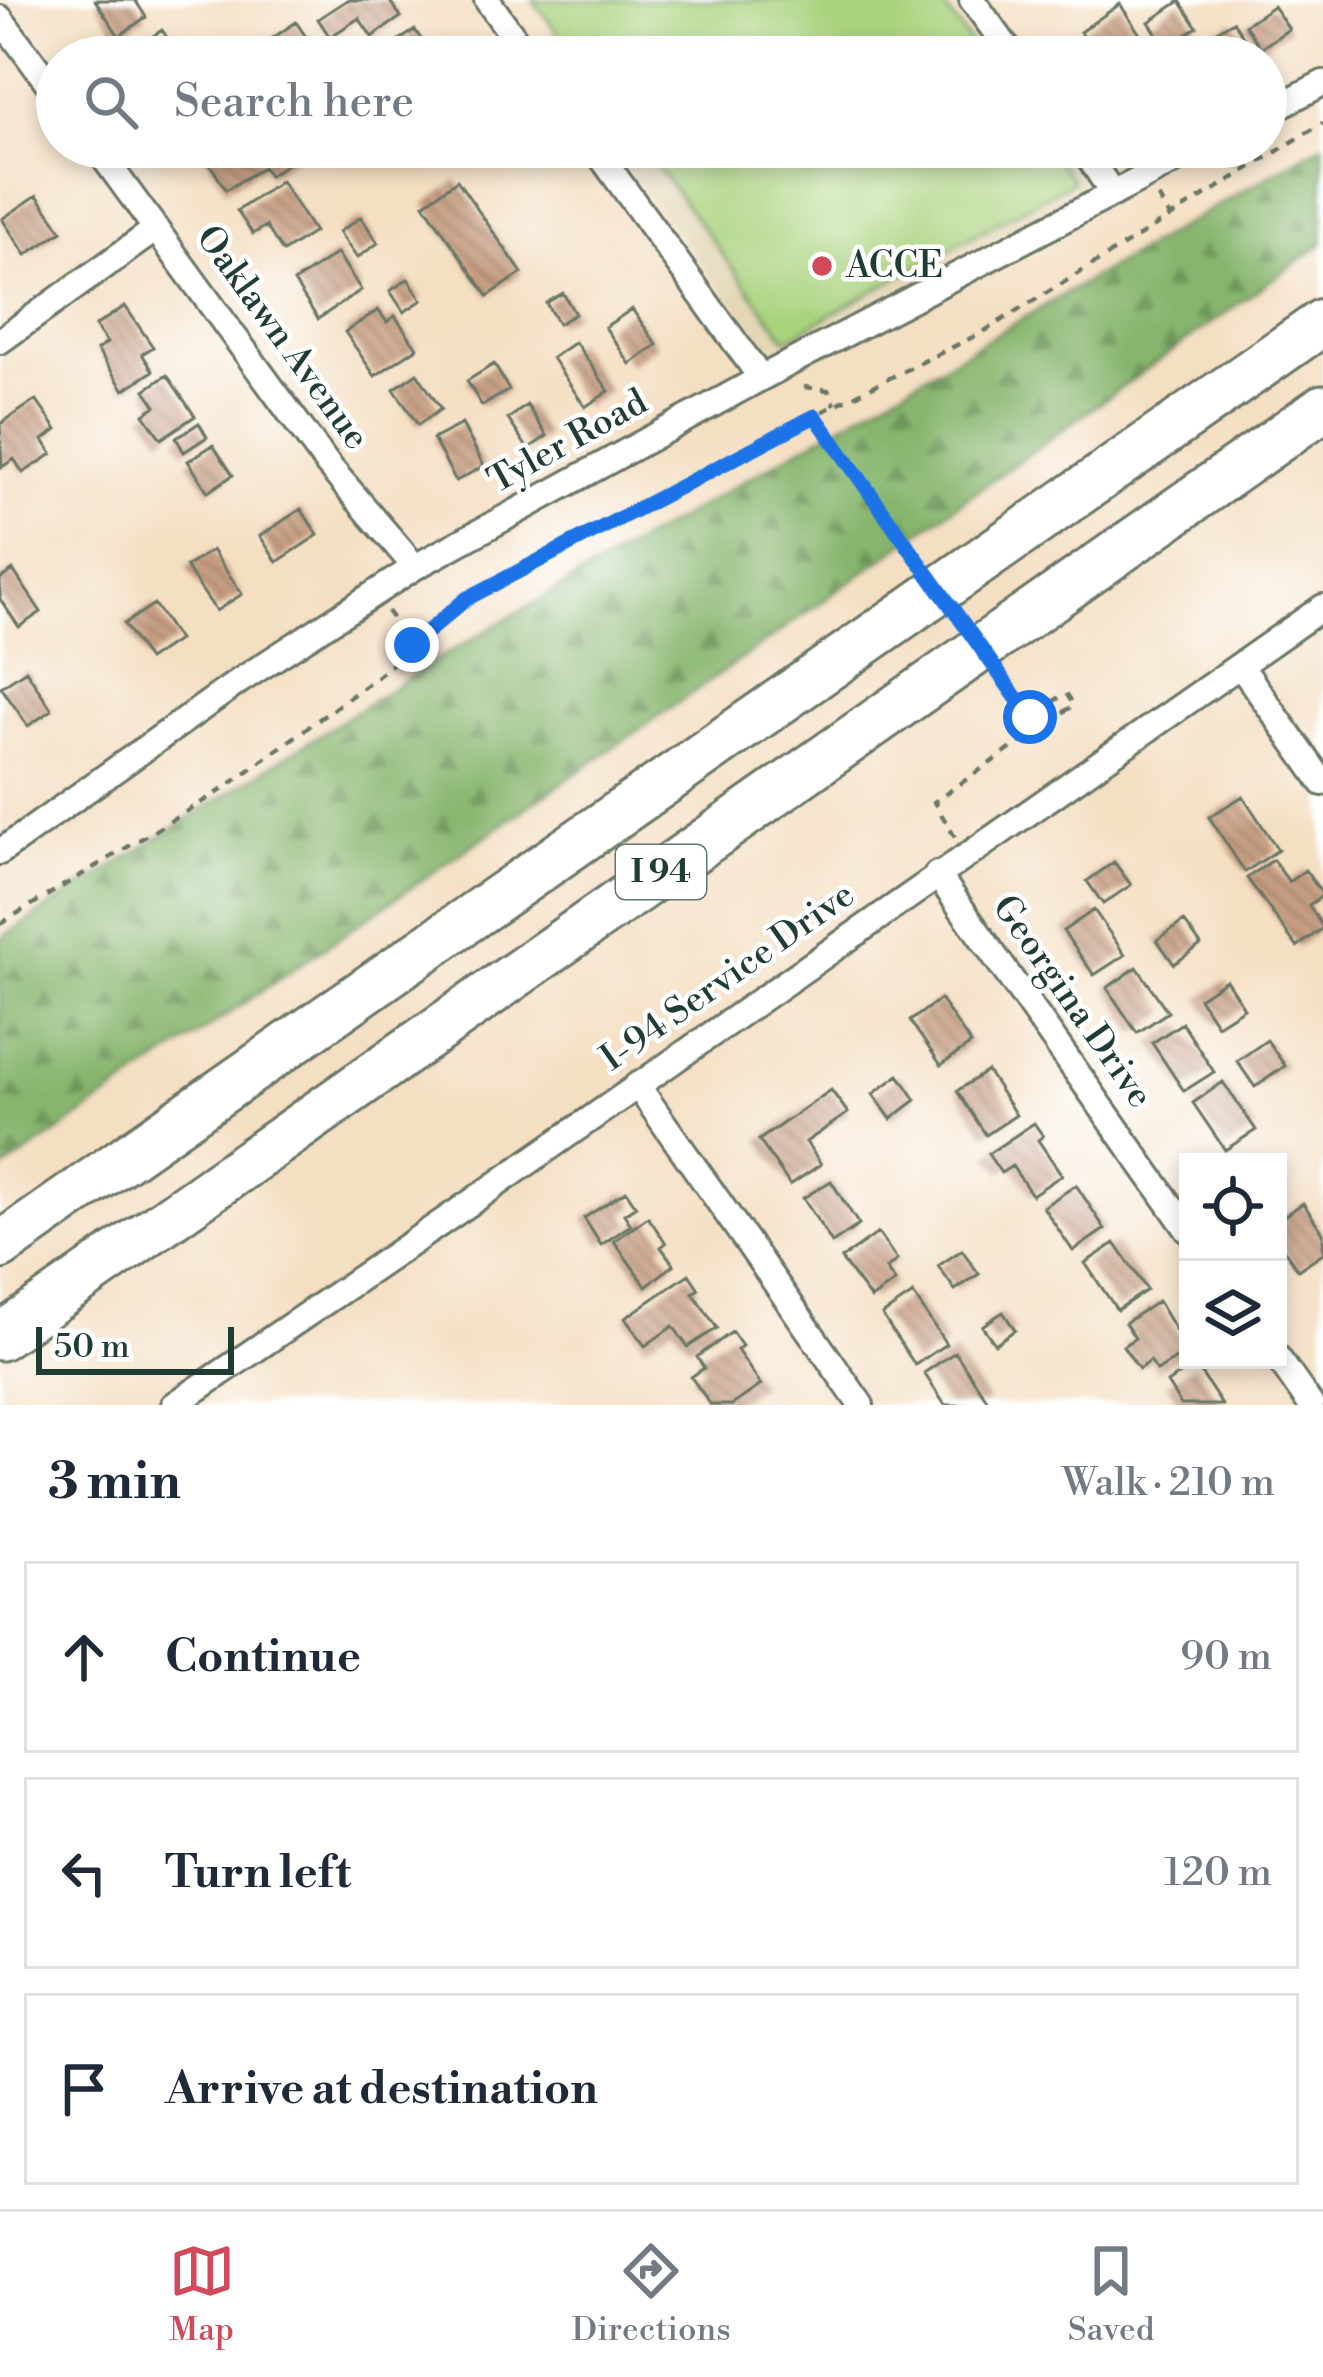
<!DOCTYPE html>
<html lang="en">
<head>
<meta charset="utf-8">
<style>
	:root { --surface:#fff; --page:#f2f2f3; --text:#1f2937; --muted:#747a83; --line:#e0e1e3; --accent:#d1495b }
	body { margin:0; font-family:"Libre Bodoni",serif; background:var(--page); color:var(--text) }
	.controls { position:absolute; right:36px; bottom:36px; display:grid; overflow:hidden; border-radius:0px; box-shadow:0 6px 18px #0003 }
	.controls button { width:108px; height:108px; display:grid; place-items:center; padding:0; border:0; border-bottom:3px solid var(--line); background:var(--surface); color:var(--text); font:60px sans-serif }
	.scale { position:absolute; left:36px; bottom:30px; width:198px; box-sizing:border-box; padding-left:12px; border:6px solid #1f3d34; border-top:0; font-size:33px; line-height:42px; white-space:nowrap; color:#1f3d34; -webkit-text-stroke:9px #fff; paint-order:stroke }
	.stop { position:absolute; width:36px; height:36px; margin:-27px; border:9px solid #1a73e8; border-radius:50%; background:#fff }
	.stop.end { background:#1a73e8; border-color:#fff; box-shadow:0 3px 12px #0008 }
	.list { margin:0; padding:0; list-style:none }
	h2 { display:flex; justify-content:space-between; align-items:center; height:156px; margin:0; padding:0 48px; font-size:51px }
	h2 small { font-size:39px; font-weight:400; color:var(--muted) }
	.list li { display:grid; grid-template-columns:78px 1fr auto; gap:36px; align-items:center; box-sizing:border-box; height:192px; margin:0 24px 24px; padding:0 24px; border:3px solid var(--line); border-radius:0px }
	.list b { display:block; font-size:45px; white-space:nowrap }
	.list em { font-size:39px; font-style:normal; color:var(--muted) }
	.icon { flex:none; width:66px; height:66px; fill:none; stroke:currentColor; stroke-width:2; stroke-linecap:round; stroke-linejoin:round }
	.map { position:relative; flex:none; width:1323px; height:1405px; overflow:hidden }
	.search { position:absolute; background:var(--surface); box-shadow:0 6px 18px #0003; left:36px; right:36px; top:36px; height:132px; display:flex; align-items:center; gap:30px; box-sizing:border-box; padding:0 42px; border-radius:66px; color:var(--muted); font-size:45px }
	.sheet { height:804px; background:var(--surface) }
	nav { display:flex; justify-content:space-around; align-items:center; box-sizing:border-box; height:168px; border-top:3px solid var(--line); background:var(--surface); font-size:33px; color:var(--muted) }
	nav a { display:grid; justify-items:center; gap:6px }
	nav .on { color:var(--accent) }
	.map>svg:first-child { display:block }
	.built { fill:#e3d7b7 }
	.grass { fill:#aad37e; stroke:#648859; stroke-width:3 }
	.forest { fill:url(#forest-firs); stroke:#537950; stroke-width:3 }
	.building { fill:url(#building-back-hatch) }
	.lines { fill:none; stroke-linecap:round; stroke-linejoin:round }
	.street-casing { stroke:#6a7666; stroke-width:30 }
	.highway-casing { stroke:#6a7666; stroke-width:51 }
	.path { stroke:#6a7666; stroke-width:4.5; stroke-dasharray:9 9; stroke-linecap:butt }
	.street { stroke:#fff; stroke-width:24 }
	.highway { stroke:#fff; stroke-width:45 }
	.path-bridge { stroke:#6a7666; stroke-width:4.5; stroke-dasharray:9 9; stroke-linecap:butt }
	.route { stroke:#1a73e8; stroke-width:15 }
	.poi-dot { fill:#d1495b; stroke:#fff; stroke-width:4.5 }
	.labels { text-anchor:middle; dominant-baseline:central; stroke-width:9; stroke-linejoin:round; paint-order:stroke }
	.shield { fill:#fff; stroke:#627771; stroke-width:3 }
	.shield-label { font-size:33px; font-weight:bold; fill:#1f3d34 }
	.poi-label { font-size:36px; fill:#1f3d34; stroke:#fff; text-anchor:start }
	.street-label { font-size:36px; fill:#1f3d34; stroke:#fff }
</style>
</head>
<body>
<div class="map">
<svg width="1323" height="1405" viewBox="0 0 1323 1405">
	<defs>
		<pattern id="forest-firs" width="22" height="20" patternUnits="userSpaceOnUse" patternTransform="scale(3)"><rect width="22" height="20" fill="#87b56d"/><path d="M5 1l3.5 6h-7zM16 11l3.5 6h-7z" fill="#6e945a"/></pattern>
		<pattern id="building-back-hatch" width="6" height="6" patternUnits="userSpaceOnUse" patternTransform="scale(3)"><rect width="6" height="6" fill="#c79e83"/><path d="M-1 5l2 2M0 0l6 6M5-1l2 2" fill="none" stroke="#a1826c"/></pattern>
	</defs>
	<rect width="100%" height="100%" fill="#fff"/>
	<filter id="ink" filterUnits="userSpaceOnUse"><feTurbulence type="fractalNoise" baseFrequency=".00833" numOctaves="2"/><feDisplacementMap in="SourceGraphic" scale="24" xChannelSelector="R" yChannelSelector="G"/><feConvolveMatrix kernelMatrix="1 2 1 2 8 2 1 2 1" color-interpolation-filters="sRGB"/></filter>
	<filter id="wash" filterUnits="userSpaceOnUse"><feTurbulence type="fractalNoise" baseFrequency=".004" numOctaves="4" result="noise"/><feDisplacementMap in="SourceGraphic" scale="48" xChannelSelector="R" yChannelSelector="G"/><feGaussianBlur stdDeviation="2.7" result="paint"/><feColorMatrix in="noise" values="0 0 0 0 0 0 0 0 0 0 0 0 0 0 0 0 0 1.4 0 .05"/><feComposite in="paint" operator="in"/></filter>
	<g filter="url(#wash)">
		<rect width="100%" height="100%" fill="#f4dfc3"/>
		<!-- built -->
		<path class="built" d="M611 147H1062L1082 173 1083 185 1067 200 787 349 762 342Z"/>
		<!-- grass -->
		<path class="grass" d="M533 0H939L981 57H575Z
			M642 147H1048L1073 181 786 339Z"/>
		<!-- forest -->
		<path class="forest" d="M1323 144V243L767 641 0 1172V939L438 659Z"/>
		<g id="blocks">
			<!-- building -->
			<path class="building" d="M95 0H135L146 17 119 36Z
				M347 0H389L401 17 372 37 359 18 330 37 318 19Z
				M1180 1 1197 27 1166 48 1149 22Z
				M1120 4 1145 42 1123 57H1097L1080 32Z
				M1273 6 1289 29 1261 48 1245 25Z
				M1233 21 1254 53 1248 57H1218L1206 38Z
				M296 22 312 46 296 57H281L270 40Z
				M162 30 180 57H146L138 46Z
				M415 30 433 57H384L381 52Z
				M212 147H238L242 152 254 147 262 159 281 147H289L296 158 269 176 263 167 226 190 203 153Z
				M457 180 522 273 488 296 424 204Z
				M281 181 314 232 283 252 266 226 253 234 237 211Z
				M37 195 62 231 26 255 2 219Z
				M361 217 378 243 357 258 339 232Z
				M337 253 361 290 318 319 294 282Z
				M408 279 422 300 404 312 390 291Z
				M563 293 575 314 558 324 546 303Z
				M125 306 153 347 142 354 153 371 124 390 97 350 107 343 95 326Z
				M632 309 657 345 630 364 605 327Z
				M378 310 387 322 395 316 417 348 375 376 345 332Z
				M575 342 609 391 585 407 552 358Z
				M494 364 509 390 482 406 467 381Z
				M417 373 441 409 418 425 394 389Z
				M167 375 195 416 161 439 144 414 156 406 145 390Z
				M36 400 57 430 43 440 52 454 23 473 14 459 2 467 0 424Z
				M527 405 547 436 528 449 508 419Z
				M199 423 207 437 184 452 176 438Z
				M462 424 484 466 456 481 433 439Z
				M213 445 233 475 208 492 188 461Z
				M301 509 318 535 277 562 260 536Z
				M212 550 242 594 216 611 186 567Z
				M13 570 41 612 19 627 0 599V579Z
				M154 604 178 640 148 660 124 624Z
				M26 670 52 710 28 726 1 687Z
				M1243 796 1278 850 1245 872 1209 817Z
				M1273 860 1289 882 1305 870 1323 895 1309 905 1323 928 1297 947 1247 878Z
				M1114 862 1131 885 1103 904 1087 881Z
				M1094 910 1125 955 1094 975 1063 931Z
				M1184 921 1201 945 1174 964 1157 940Z
				M1137 967 1168 1012 1137 1033 1107 988Z
				M1226 980 1244 1008 1217 1025 1199 998Z
				M940 999 971 1044 941 1065 910 1021Z
				M1182 1023 1214 1072 1184 1091 1152 1043Z
				M1267 1040 1285 1066 1255 1087 1237 1061Z
				M987 1071 1016 1115 986 1135 957 1091Z
				M899 1075 916 1100 891 1119 873 1094Z
				M1223 1082 1256 1130 1225 1150 1193 1103Z
				M831 1090 848 1113 806 1142 821 1164 790 1185 759 1140Z
				M1034 1123 1043 1136 1038 1140 1062 1175 1032 1195 1012 1166 1001 1173 988 1154Z
				M831 1181 859 1225 832 1243 803 1198Z
				M1076 1185 1105 1229 1073 1251 1043 1207Z
				M626 1191 636 1206 624 1214 631 1225 601 1245 584 1218Z
				M1303 1203 1323 1233V1253L1298 1270 1278 1241V1220Z
				M648 1217 666 1243 661 1247 674 1265 646 1286 614 1241Z
				M878 1233 897 1260 886 1269 895 1282 871 1299 841 1259Z
				M1115 1243 1147 1290 1117 1310 1085 1263Z
				M962 1250 979 1274 955 1290 938 1266Z
				M689 1274 699 1289 693 1293 717 1328 688 1347 673 1326 645 1346 625 1318Z
				M913 1294 946 1344 915 1365 882 1315Z
				M1158 1301 1188 1351 1157 1371 1150 1361 1139 1369 1123 1346 1135 1338 1125 1323Z
				M1003 1312 1015 1330 995 1344 982 1326Z
				M732 1332 742 1346 737 1350 761 1385 732 1405H711L691 1377 704 1368 697 1357Z
				M955 1352 988 1401 983 1405H945L924 1373Z
				M1195 1364 1222 1405H1181L1167 1383Z"/>
		</g>
	</g>
	<g filter="url(#ink)">
		<use href="#blocks" fill-opacity="0" stroke="#6a7666" stroke-width="3"/>
		<g class="lines">
			<defs>
				<path id="street" d="M487 0 528 57
					M972 0 1014 57
					M0 18 57 95
					M1266 113 1323 83
					M96 147 328 465 415 567
					M594 147 761 378
					M1082 147 1113 194
					M0 341 156 229
					M1240 665 1323 783
					M0 852 238 682 415 567 761 378 1202 147
					M937 874 1188 1230
					M637 1085 861 1405
					M1278 1358 1311 1405
					M174 1405 470 1203 1323 607"/>
				<path id="highway" d="M0 1246 1323 322
					M0 1337 1323 408"/>
			</defs>
			<!-- street casing -->
			<use href="#street" class="street-casing"/>
			<!-- highway casing -->
			<use href="#highway" class="highway-casing"/>
			<!-- path -->
			<path class="path" d="M1158 197 1171 218
				M804 387 828 390 835 405
				M387 611 412 645
				M0 924 222 790 377 677 466 599 835 405 983 332 1323 123"/>
			<!-- street -->
			<use href="#street" class="street"/>
			<!-- highway -->
			<use href="#highway" class="highway"/>
			<!-- path-bridge -->
			<path class="path-bridge" d="M815 416 1030 717 1066 693 1074 705 934 802 956 839"/>
		</g>
	</g>
	<g class="lines" filter="url(#ink)">
		<!-- route -->
		<path class="route" d="M412 645 466 599 815 416 1030 717"/>
	</g>
	<!-- markers -->
	<circle class="poi-dot" cx="822" cy="266" r="12"/>
	<g class="labels">
		<!-- shield labels -->
		<rect class="shield" x="616" y="845" width="90" height="54" rx="9"/>
		<g class="shield-label">
			<text x="661" y="872">I 94</text>
		</g>
		<!-- poi labels -->
		<g class="poi-label">
			<text x="846" y="266">ACCE</text>
		</g>
		<!-- street labels -->
		<g class="street-label">
			<text transform="translate(282 338) rotate(54)">Oaklawn Avenue</text>
			<text transform="translate(568 442) rotate(-29)">Tyler Road</text>
			<text transform="translate(728 977) rotate(-35)">I-94 Service Drive</text>
			<text transform="translate(1072 1002) rotate(55)">Georgina Drive</text>
		</g>
	</g>
</svg>
<div class="controls">
<button><svg class="icon" aria-label="locate" viewBox="0 0 24 24"><circle cx="12" cy="12" r="6"/><path d="M12 2v4M12 18v4M2 12h4M18 12h4"/></svg></button>
<button><svg class="icon" aria-label="layers" viewBox="0 0 24 24"><path d="M12 4l9 5-9 5-9-5zM3 14l9 5 9-5"/></svg></button>
</div>
<div class="scale">50 m</div>
<div class="stop" style="left:1030px;top:717px"></div>
<div class="stop end" style="left:412px;top:645px"></div>
<div class="search"><svg class="icon" aria-label="search" viewBox="0 0 24 24"><circle cx="10" cy="10" r="6"/><path d="M15 15l6 6"/></svg>Search here</div>
</div>
<section class="sheet">
<h2>3 min<small>Walk · 210 m</small></h2>
<ul class="list">
<li><svg class="icon" aria-label="ahead" viewBox="0 0 24 24"><path d="M12 20V5M6 11l6-6 6 6"/></svg><div><b>Continue</b></div><em>90 m</em></li>
<li><svg class="icon" aria-label="left" viewBox="0 0 24 24"><path d="M17 20v-9H6M10 6l-5 5 5 5"/></svg><div><b>Turn left</b></div><em>120 m</em></li>
<li><svg class="icon" aria-label="arrive" viewBox="0 0 24 24"><path d="M6 21V4h12l-3 4 3 4H6"/></svg><div><b>Arrive at destination</b></div></li>
</ul>
</section>
<nav>
<a class="on"><svg class="icon" aria-label="map" viewBox="0 0 24 24"><path d="M3 6l6-2 6 2 6-2v14l-6 2-6-2-6 2zM9 4v14M15 6v14"/></svg>Map</a>
<a><svg class="icon" aria-label="directions" viewBox="0 0 24 24"><path d="M12 3l9 9-9 9-9-9zM9 14v-3h6M13 9l2 2-2 2"/></svg>Directions</a>
<a><svg class="icon" aria-label="saved" viewBox="0 0 24 24"><path d="M7 4h10v16l-5-4-5 4z"/></svg>Saved</a>
</nav>
</body>
</html>
